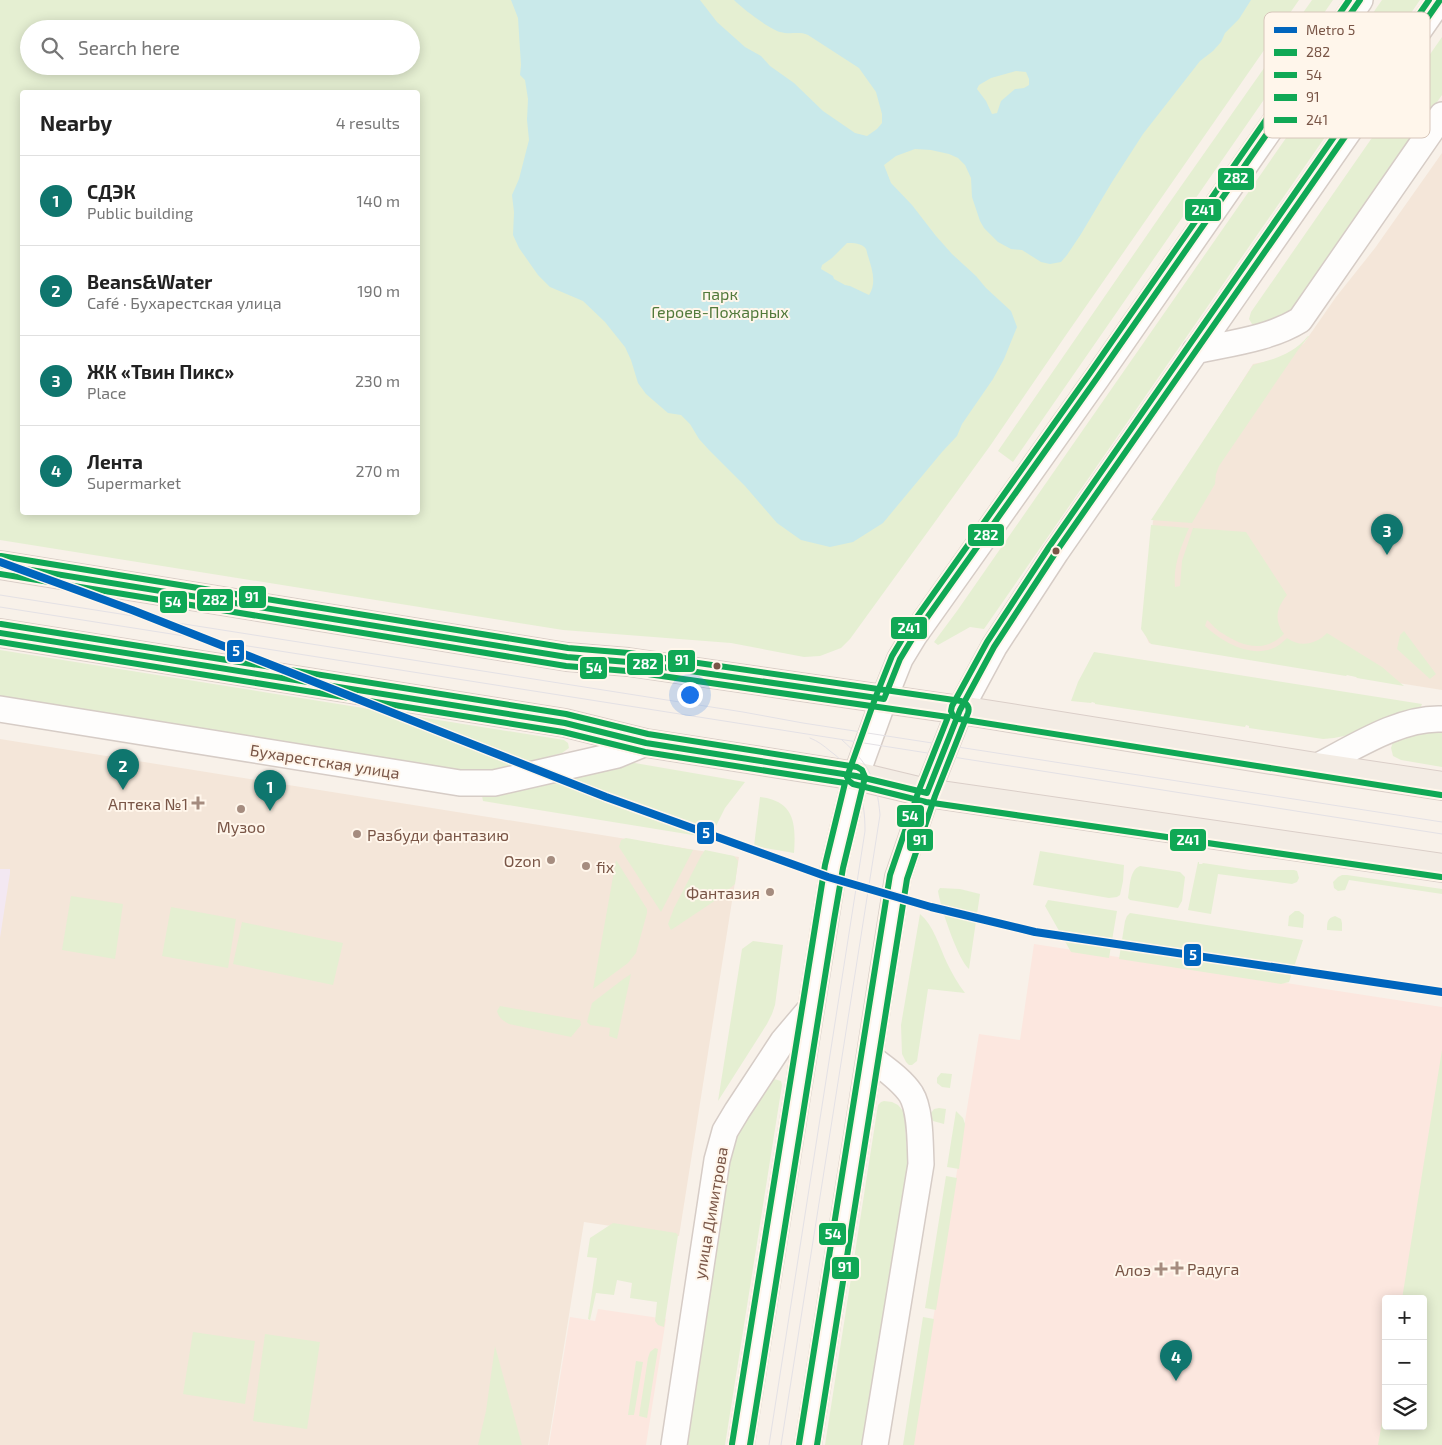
<!DOCTYPE html>
<html lang="en">
<head>
<meta charset="utf-8">
<style>
	:root { --surface:#fff; --page:#f2f2f2; --text:#222; --muted:#767676; --line:#e0e0e0; --accent:#0f766e }
	body { margin:0; font-family:"Exo 2",sans-serif; background:var(--page); color:var(--text) }
	.controls { position:absolute; right:15px; bottom:15px; display:grid; overflow:hidden; border-radius:5px; box-shadow:0 2px 12px #0003 }
	.controls button { width:45px; height:45px; display:grid; place-items:center; padding:0; border:0; border-bottom:1px solid var(--line); background:var(--surface); color:var(--text); font:25px sans-serif }
	.you { position:absolute; left:689px; top:694px; width:18px; height:18px; margin:-12px; border:4px solid #fff; border-radius:50%; background:#1a73e8; box-shadow:0 0 0 8px #1a73e833 }
	.badge { display:grid; place-items:center; width:32px; height:32px; border-radius:50%; background:var(--accent); color:#fff; font-size:16px; font-weight:700 }
	.pin { position:absolute; translate:-50% -41px; filter:drop-shadow(0 1px 2px #0008) }
	.pin::after { content:''; position:absolute; top:26px; width:18px; height:15px; background:inherit; clip-path:polygon(0 0,100% 0,50% 100%) }
	.list { margin:0; padding:0; list-style:none }
	h2 { display:flex; justify-content:space-between; align-items:center; height:65px; margin:0; padding:0 20px; font-size:21px }
	h2 small { font-size:16px; font-weight:400; color:var(--muted) }
	.list li { display:grid; grid-template-columns:32px 1fr auto; gap:15px; align-items:center; box-sizing:border-box; height:90px; padding:0 20px; border-top:1px solid var(--line) }
	.list b { display:block; font-size:19px; white-space:nowrap }
	.list p { margin:0; font-size:16px; white-space:nowrap; color:var(--muted) }
	.list em { font-size:16px; font-style:normal; color:var(--muted) }
	.icon { flex:none; width:28px; height:28px; fill:none; stroke:currentColor; stroke-width:2; stroke-linecap:round; stroke-linejoin:round }
	.map { position:relative; flex:none; width:1442px; height:1445px; overflow:hidden }
	.search { position:absolute; background:var(--surface); box-shadow:0 2px 12px #0003; left:20px; top:20px; width:400px; height:55px; display:flex; align-items:center; gap:12px; box-sizing:border-box; padding:0 18px; border-radius:28px; color:var(--muted); font-size:19px }
	.panel { position:absolute; background:var(--surface); box-shadow:0 2px 12px #0003; left:20px; top:90px; width:400px; height:425px; border-radius:5px }
	.map>svg:first-child { display:block }
	.residential { fill:#f4e6d9 }
	.commercial { fill:#fce7df }
	.education { fill:#f3e8f2 }
	.green { fill:#e5efd2; fill-rule:evenodd }
	.water { fill:#c9e9ea; fill-rule:evenodd }
	.lines { fill:none; stroke-linecap:round; stroke-linejoin:round }
	.minor-casing { stroke:#d6ccc6; stroke-width:28 }
	.major-casing { stroke:#dacec8; stroke-width:30 }
	.minor { stroke:#fefdfc; stroke-width:25 }
	.major { stroke:#f3ece4; stroke-width:28 }
	.tram { stroke:#e4e1e5; stroke-width:1 }
	.bus-1-casing { stroke:#fff6eb; stroke-width:10 }
	.bus-2-casing { stroke:#fff6eb; stroke-width:10 }
	.bus-3-casing { stroke:#fff6eb; stroke-width:10 }
	.bus-4-casing { stroke:#fff6eb; stroke-width:10 }
	.bus-1 { stroke:#10a855; stroke-width:6 }
	.bus-2 { stroke:#10a855; stroke-width:6 }
	.bus-3 { stroke:#10a855; stroke-width:6 }
	.bus-4 { stroke:#10a855; stroke-width:6 }
	.metro-1-casing { stroke:#fff6eb; stroke-width:11 }
	.metro-1 { stroke:#0065bd; stroke-width:8 }
	.bus-dot { fill:#795546; stroke:#fff6eb; stroke-width:2 }
	.poi-dot { fill:#a58c7f; stroke:#fff6eb; stroke-width:2 }
	.labels { text-anchor:middle; dominant-baseline:central; stroke-width:4; stroke-linejoin:round; paint-order:stroke }
	.park-label { font-size:16px; fill:#527a3b; stroke:#fff6eb }
	.street-label { font-size:16px; fill:#795546; stroke:#fff6eb }
	.poi-label { font-size:16px; fill:#795546; stroke:#fff6eb; text-anchor:end }
	.key { fill:#fff6eb; stroke:#d7c6ba; stroke-width:1 }
	.key-label { font-size:14px; fill:#795546 }
	.line-badge { stroke:#fff6eb; stroke-width:2 }
	.badge-label { font-size:14px; text-anchor:middle; font-weight:bold; fill:#fff }
</style>
</head>
<body>
<div class="map">
<svg width="1442" height="1445" viewBox="0 0 1442 1445">
	<rect width="100%" height="100%" fill="#f8f1e9"/>
	<!-- residential -->
	<path class="residential" d="M1442 153V690L1149 643 1142 627 1153 521 1253 364 1283 358 1304 343 1336 297 1375 248Z
		M0 739 739 857 679 1236 584 1222 548 1445H0Z"/>
	<!-- commercial -->
	<path class="commercial" d="M1034 944 1442 1007V1060L1406 1299H1386V1426L1384 1445H913L979 1034 1020 1040Z
		M598 1309 666 1319 646 1445H549L570 1317 595 1321Z"/>
	<!-- education -->
	<path class="education" d="M0 869H10V873L0 938Z"/>
	<!-- green -->
	<path class="green" d="M0 0H1299L1066 335 990 446 850 639 841 648 820 656 804 657 731 643 563 630 0 540ZM29 29H411V66H29ZM22 92H418V512H22Z
		M1312 0H1333L1013 462 998 451 1165 209Z
		M1382 0H1420L984 629 970 627 938 645 934 642 957 611Z
		M1442 37V95L1399 156 1398 155 1396 157 1397 159 1290 312 1257 326 1252 324 1249 319 1251 312Z
		M1308 336H1309L1298 350 1219 466 1216 474 1215 484 1192 523 1151 520 1253 365C1274 359 1294 354 1308 336Z
		M1151 525 1189 528C1181 547 1173 565 1175 587L1180 586 1182 561 1193 528 1246 532 1287 595C1276 608 1274 621 1284 634 1265 653 1243 647 1222 633 1216 630 1212 624 1207 620L1205 626C1221 641 1248 657 1271 649 1277 647 1282 643 1287 638 1300 648 1317 644 1327 633L1382 667 1404 686 1357 678 1356 677 1347 675 1346 676 1151 644 1141 629Z
		M1404 631 1436 674 1430 679 1397 649 1400 635Z
		M0 650 564 740 568 743 569 748 562 753 505 768 473 773 0 700Z
		M1094 652 1422 704 1420 709 1400 715 1349 735 1334 738 1323 739 1249 728V726L1246 725 1245 727 1095 704V703L1092 702 1091 703 1071 701 1078 682Z
		M1425 729 1442 731V767L1401 760 1393 756 1391 748 1393 742 1399 738Z
		M629 762 745 782 725 808 714 830 707 835 699 836 483 801 482 796 501 794Z
		M760 797C795 801 796 824 794 853L754 846Z
		M626 838 693 850 661 912 619 847 621 840Z
		M705 850 734 856 738 861 735 884 716 900 671 930 668 924 674 908 701 856Z
		M1040 851 1124 865 1123 881 1120 895 1117 897 1109 898 1033 885Z
		M616 860 647 909V913L636 953 628 963 593 989Z
		M1198 862H1199V864H1202L1203 863 1250 870H1294L1297 871 1299 878 1297 882 1292 884 1218 874 1211 914 1188 910Z
		M1140 866 1180 872 1185 877 1182 901 1178 908 1130 900 1128 898C1130 888 1129 870 1140 866Z
		M1342 875H1347L1442 889V894L1349 880 1345 890 1338 891 1334 888 1333 882 1338 877Z
		M940 888 960 889 980 894 969 969C958 960 940 906 938 891Z
		M71 896 123 904 115 959 62 950Z
		M1048 900 1117 911 1109 958 1071 952 1045 906Z
		M171 907 236 919 228 968 162 956Z
		M1295 911H1299L1304 915 1303 928 1288 926 1289 916Z
		M1130 913 1303 940 1289 982 1281 984 1119 959 1125 921 1127 916Z
		M920 914C934 926 939 946 947 963 952 973 958 984 965 993L928 989 917 1061 912 1065H909L906 1062 902 1054 901 1025Z
		M1335 916 1341 919 1342 923V931L1327 930C1327 923 1327 918 1335 916Z
		M242 922 343 943 333 985 233 964Z
		M753 941 783 945 775 1005 772 1014 767 1024 718 1101 742 949Z
		M631 974 617 1039 609 1036 610 1028 590 1025 587 1022 592 1003 622 980Z
		M500 1006 580 1020 581 1025 571 1037 509 1024C503 1021 499 1018 497 1011Z
		M1442 1050V1445H1378L1386 1399V1426H1423V1299H1402Z
		M941 1073 952 1074 950 1088 942 1087 937 1083V1078Z
		M774 1079 781 1081 782 1085 725 1445H685L730 1156C738 1128 755 1105 771 1080Z
		M884 1101 892 1102 898 1105 904 1112 908 1165 862 1445H825L878 1105 881 1102Z
		M939 1108 946 1109 944 1124 933 1121 931 1117V1113L934 1109Z
		M956 1111 963 1118 965 1124 959 1169 947 1167Z
		M946 1176 957 1178 936 1310 925 1308Z
		M613 1223 676 1233 678 1235 664 1327 658 1325 655 1321 657 1302 630 1298 632 1283 617 1280 614 1295 596 1293 590 1320 588 1319 597 1258 587 1257 590 1238Z
		M923 1317 934 1319 914 1445H903Z
		M193 1332 255 1341 245 1404 183 1394Z
		M265 1334 320 1342 307 1429 253 1421Z
		M495 1346 522 1445H478L486 1411Z
		M655 1348 658 1349 647 1418 639 1416 648 1358 650 1352Z
		M636 1361 643 1362 634 1415H628Z"/>
	<!-- water -->
	<path class="water" d="M511 0H700L717 22 745 47 761 56 770 66 794 83 823 111 855 133 867 136 877 129 882 123V114L876 92 859 68 808 35C799 31 790 35 780 32 768 28 743 9 734 0H1251L1239 19 1225 33 1221 42 1213 51 1200 61 1143 134 1112 182 1081 234 1067 255 1061 262 1050 264 1041 262 1022 250 1011 249 998 242 984 228 980 221 972 197 971 178 965 165 958 158 949 154 931 150 915 149 896 156 884 165 891 183 912 205 936 236 952 254 976 276 986 288 1011 311 1017 327 1004 359 993 379 962 424 957 436 942 452 883 523 853 542 830 547 801 540 777 523 745 486 709 450 699 439 690 424 681 415 668 413 646 394 638 383 631 360 625 347 605 322 583 301 550 287 538 275 519 248 513 235 514 212 512 195 519 179 529 140 527 120 528 99 525 80 520 75 521 65 518 18ZM1016 71 1026 72 1029 79V85L1024 88 1015 89 1001 101 997 113 992 114 986 101 977 89 979 85 991 78ZM847 243C853 243 862 243 866 249 867 251 867 254 868 256 872 269 877 283 869 295L850 286 845 285 834 279 833 276 821 269 822 265 832 258Z"/>
	<g class="lines">
		<defs>
			<path id="minor" d="M1195 351C1230 343 1269 339 1300 320L1442 115
				M0 709 460 783H494L617 755 646 743
				M1316 767C1353 748 1400 717 1442 719
				M870 1057C884 1068 901 1079 911 1094 921 1110 920 1145 921 1164L875 1445
				M674 1445 717 1160 725 1131 737 1111 783 1041 811 1008
				M741 1445 834 866 856 776 884 699 900 659 914 636 1097 378 1360 0
				M808 1445 898 877 927 793 960 710 994 647 1056 552 1440 0"/>
			<path id="major" d="M0 565 567 657 628 662 960 710 1316 767 1442 786
				M0 633 565 723 646 743 856 776 927 793 1442 868"/>
		</defs>
		<!-- minor casing -->
		<use href="#minor" class="minor-casing"/>
		<!-- major casing -->
		<use href="#major" class="major-casing"/>
		<!-- minor -->
		<use href="#minor" class="minor"/>
		<!-- major -->
		<use href="#major" class="major"/>
		<!-- tram -->
		<path class="tram" d="M0 595 743 712 803 723 1442 822
			M0 607 1442 834
			M769 1445 865 831C865 798 858 771 830 751 824 746 818 741 810 738
			M781 1445 880 815C877 780 869 764 842 740"/>
		<defs>
			<path id="bus-1" d="M0 565 567 657 628 662 884 699 900 659 914 636 1097 378 1360 0
				M0 633 565 723 646 743 856 776 927 793 960 710 994 647 1056 552 1440 0"/>
			<path id="bus-2" d="M0 574 566 666 627 671 948 717 919 790 890 875 799 1444
				M0 642 563 732 645 752 845 783 825 865 732 1444"/>
			<path id="bus-3" d="M1 556 568 648 629 653 961 701C967 703 970 707 968 713L935 796 907 879 817 1445
				M1 624 566 714 648 734 857 767 862 770 865 777 843 868 834 920 750 1445"/>
			<path id="bus-4" d="M1349 0 1090 373 907 631 892 656 876 696 847 777 849 781 853 784 926 802 1441 877
				M1429 0 1049 547 987 642 952 706 951 711 953 716 959 719 1441 795"/>
		</defs>
		<!-- bus-1 casing -->
		<use href="#bus-1" class="bus-1-casing"/>
		<!-- bus-2 casing -->
		<use href="#bus-2" class="bus-2-casing"/>
		<!-- bus-3 casing -->
		<use href="#bus-3" class="bus-3-casing"/>
		<!-- bus-4 casing -->
		<use href="#bus-4" class="bus-4-casing"/>
		<!-- bus-1 -->
		<use href="#bus-1" class="bus-1"/>
		<!-- bus-2 -->
		<use href="#bus-2" class="bus-2"/>
		<!-- bus-3 -->
		<use href="#bus-3" class="bus-3"/>
		<!-- bus-4 -->
		<use href="#bus-4" class="bus-4"/>
		<defs>
			<path id="metro-1" d="M0 562 132 610 606 797 828 877 931 907 1035 932 1442 992"/>
		</defs>
		<!-- metro-1 casing -->
		<use href="#metro-1" class="metro-1-casing"/>
		<!-- metro-1 -->
		<use href="#metro-1" class="metro-1"/>
	</g>
	<!-- markers -->
	<g class="bus-dot">
		<circle cx="1056" cy="551" r="4.5"/>
		<circle cx="717" cy="666" r="4.5"/>
	</g>
	<g class="poi-dot">
		<path d="M195.5 795.5h5v5h5v5h-5v5h-5v-5h-5v-5h5z"/>
		<circle cx="241" cy="809" r="5"/>
		<circle cx="357" cy="834" r="5"/>
		<circle cx="551" cy="860" r="5"/>
		<circle cx="586" cy="866" r="5"/>
		<circle cx="770" cy="892" r="5"/>
		<path d="M1174.5 1260.5h5v5h5v5h-5v5h-5v-5h-5v-5h5z"/>
		<path d="M1158.5 1261.5h5v5h5v5h-5v5h-5v-5h-5v-5h5z"/>
	</g>
	<g class="labels">
		<!-- park labels -->
		<g class="park-label">
			<text x="720" y="293">парк<tspan x="720" dy="18">Героев-Пожарных</tspan></text>
		</g>
		<!-- street labels -->
		<g class="street-label">
			<text transform="translate(325 761) rotate(9)">Бухарестская улица</text>
			<text transform="translate(710 1213) rotate(-80)">улица Димитрова</text>
		</g>
		<!-- poi labels -->
		<g class="poi-label">
			<text x="188" y="803">Аптека №1</text>
			<text x="241" y="826" text-anchor="middle">Музоо</text>
			<text x="367" y="834" text-anchor="start">Разбуди фантазию</text>
			<text x="541" y="860">Ozon</text>
			<text x="596" y="866" text-anchor="start">fix</text>
			<text x="760" y="892">Фантазия</text>
			<text x="1187" y="1268" text-anchor="start">Радуга</text>
			<text x="1151" y="1269">Алоэ</text>
		</g>
	</g>
	<!-- legend -->
	<rect x="1264" y="12" width="166" height="126" rx="8" class="key"/>
	<rect x="1274" y="27" width="23" height="6" fill="#0065bd"/>
	<rect x="1274" y="49" width="23" height="7" fill="#10a855"/>
	<rect x="1274" y="72" width="23" height="6" fill="#10a855"/>
	<rect x="1274" y="94" width="23" height="7" fill="#10a855"/>
	<rect x="1274" y="117" width="23" height="6" fill="#10a855"/>
	<g class="key-label">
		<text x="1306" y="35">Metro 5</text>
		<text x="1306" y="57">282</text>
		<text x="1306" y="80">54</text>
		<text x="1306" y="102">91</text>
		<text x="1306" y="125">241</text>
	</g>
	<g class="line-badge">
		<rect x="1217" y="167" width="38" height="24" rx="5" fill="#10a855"/>
		<rect x="1184" y="198" width="38" height="24" rx="5" fill="#10a855"/>
		<rect x="967" y="523" width="38" height="24" rx="5" fill="#10a855"/>
		<rect x="238" y="585" width="29" height="24" rx="5" fill="#10a855"/>
		<rect x="196" y="588" width="38" height="24" rx="5" fill="#10a855"/>
		<rect x="159" y="590" width="29" height="24" rx="5" fill="#10a855"/>
		<rect x="890" y="616" width="38" height="24" rx="5" fill="#10a855"/>
		<rect x="226" y="639" width="19" height="24" rx="5" fill="#0065bd"/>
		<rect x="667" y="649" width="29" height="24" rx="5" fill="#10a855"/>
		<rect x="626" y="652" width="38" height="24" rx="5" fill="#10a855"/>
		<rect x="579" y="656" width="29" height="24" rx="5" fill="#10a855"/>
		<rect x="896" y="804" width="29" height="24" rx="5" fill="#10a855"/>
		<rect x="696" y="821" width="19" height="24" rx="5" fill="#0065bd"/>
		<rect x="1169" y="828" width="38" height="24" rx="5" fill="#10a855"/>
		<rect x="906" y="828" width="28" height="24" rx="5" fill="#10a855"/>
		<rect x="1183" y="943" width="19" height="24" rx="5" fill="#0065bd"/>
		<rect x="818" y="1222" width="29" height="24" rx="5" fill="#10a855"/>
		<rect x="831" y="1256" width="29" height="24" rx="5" fill="#10a855"/>
	</g>
	<g class="badge-label">
		<text x="1236" y="183">282</text>
		<text x="1203" y="215">241</text>
		<text x="986" y="540">282</text>
		<text x="252" y="602">91</text>
		<text x="215" y="605">282</text>
		<text x="173" y="607">54</text>
		<text x="909" y="633">241</text>
		<text x="236" y="656">5</text>
		<text x="682" y="665">91</text>
		<text x="645" y="669">282</text>
		<text x="594" y="673">54</text>
		<text x="910" y="821">54</text>
		<text x="706" y="838">5</text>
		<text x="1188" y="845">241</text>
		<text x="920" y="845">91</text>
		<text x="1193" y="960">5</text>
		<text x="833" y="1239">54</text>
		<text x="845" y="1272">91</text>
	</g>
</svg>
<div class="controls">
<button>+</button>
<button>−</button>
<button><svg class="icon" aria-label="layers" viewBox="0 0 24 24"><path d="M12 4l9 5-9 5-9-5zM3 14l9 5 9-5"/></svg></button>
</div>
<div class="you"></div>
<div class="pin badge" style="left:270px;top:811px">1</div>
<div class="pin badge" style="left:123px;top:790px">2</div>
<div class="pin badge" style="left:1387px;top:555px">3</div>
<div class="pin badge" style="left:1176px;top:1381px">4</div>
<div class="search"><svg class="icon" aria-label="search" viewBox="0 0 24 24"><circle cx="10" cy="10" r="6"/><path d="M15 15l6 6"/></svg>Search here</div>
<section class="panel">
<h2>Nearby<small>4 results</small></h2>
<ul class="list">
<li><span class="badge">1</span><div><b>СДЭК</b><p>Public building</p></div><em>140 m</em></li>
<li><span class="badge">2</span><div><b>Beans&amp;Water</b><p>Café · Бухарестская улица</p></div><em>190 m</em></li>
<li><span class="badge">3</span><div><b>ЖК «Твин Пикс»</b><p>Place</p></div><em>230 m</em></li>
<li><span class="badge">4</span><div><b>Лента</b><p>Supermarket</p></div><em>270 m</em></li>
</ul>
</section>
</div>
</body>
</html>
